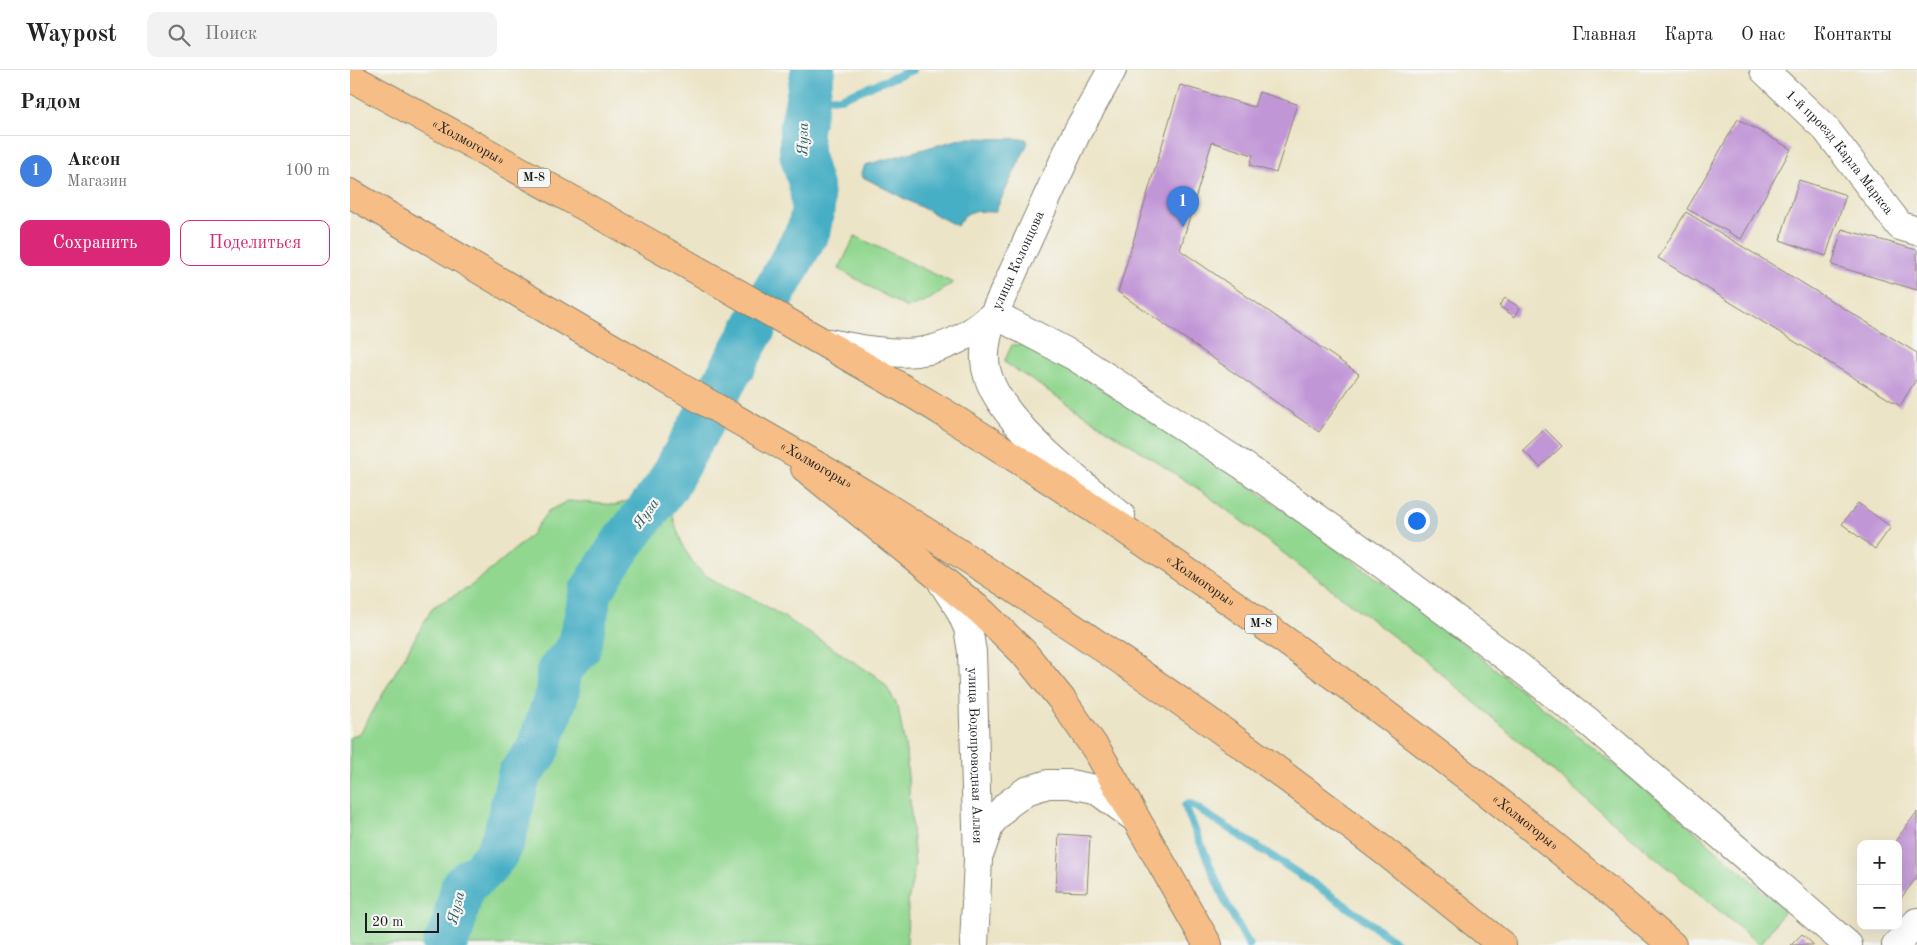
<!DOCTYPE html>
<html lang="ru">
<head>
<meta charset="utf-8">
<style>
	:root { --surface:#fff; --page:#f2f2f2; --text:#222; --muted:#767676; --line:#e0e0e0; --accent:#db2777 }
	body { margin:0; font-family:"Old Standard TT",serif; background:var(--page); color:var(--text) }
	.controls { position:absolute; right:15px; bottom:15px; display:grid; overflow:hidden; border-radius:10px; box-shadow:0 5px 20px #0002 }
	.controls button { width:45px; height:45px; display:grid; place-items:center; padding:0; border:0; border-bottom:1px solid var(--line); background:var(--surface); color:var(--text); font:25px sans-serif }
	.scale { position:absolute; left:15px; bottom:12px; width:74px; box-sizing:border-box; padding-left:5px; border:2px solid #1c1c1c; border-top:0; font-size:14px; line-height:18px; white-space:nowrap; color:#1c1c1c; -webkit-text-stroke:4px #f6f6f2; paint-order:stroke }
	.you { position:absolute; left:1066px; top:450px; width:18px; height:18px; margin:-12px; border:4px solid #fff; border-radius:50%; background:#1a73e8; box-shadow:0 0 0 8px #1a73e833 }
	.badge { display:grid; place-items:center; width:32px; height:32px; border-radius:50%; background:var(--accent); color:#fff; font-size:16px; font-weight:700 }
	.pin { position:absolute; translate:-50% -41px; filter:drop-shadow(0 1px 2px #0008) }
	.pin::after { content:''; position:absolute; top:26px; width:18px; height:15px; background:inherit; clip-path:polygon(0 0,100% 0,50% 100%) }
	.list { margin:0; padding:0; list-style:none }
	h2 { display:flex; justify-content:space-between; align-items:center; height:65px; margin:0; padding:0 20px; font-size:21px }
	h2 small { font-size:16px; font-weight:400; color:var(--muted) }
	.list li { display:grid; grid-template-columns:32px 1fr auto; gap:15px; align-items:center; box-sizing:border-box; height:70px; padding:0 20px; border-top:1px solid var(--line) }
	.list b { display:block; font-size:19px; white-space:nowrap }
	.list p { margin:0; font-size:16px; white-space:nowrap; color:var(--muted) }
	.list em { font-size:16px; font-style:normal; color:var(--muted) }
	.actions { display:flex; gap:10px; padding:15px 20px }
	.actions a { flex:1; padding:11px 0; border:1px solid var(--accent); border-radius:10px; text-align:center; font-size:18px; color:var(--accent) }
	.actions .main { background:var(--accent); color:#fff }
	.icon { flex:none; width:28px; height:28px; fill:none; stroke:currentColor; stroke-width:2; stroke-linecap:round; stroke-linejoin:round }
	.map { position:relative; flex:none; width:1567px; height:875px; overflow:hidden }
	header { display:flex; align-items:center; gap:30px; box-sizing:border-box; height:70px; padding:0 25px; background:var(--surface); border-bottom:1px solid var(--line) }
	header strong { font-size:24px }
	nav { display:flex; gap:28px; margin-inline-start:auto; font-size:18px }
	.search { width:350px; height:45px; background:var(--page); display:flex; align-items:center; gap:12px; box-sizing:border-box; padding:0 18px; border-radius:10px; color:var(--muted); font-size:19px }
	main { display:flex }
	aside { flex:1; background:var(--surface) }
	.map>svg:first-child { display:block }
	.green { fill:#91d790; stroke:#567a56 }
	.water { fill:#46afc5; stroke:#316670 }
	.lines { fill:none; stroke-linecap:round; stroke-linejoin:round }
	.stream { stroke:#46afc5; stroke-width:8 }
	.river { stroke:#46afc5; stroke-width:44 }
	.building { fill:#c196d7 }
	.minor-casing { stroke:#848071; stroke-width:30 }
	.major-casing { stroke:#848071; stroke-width:30 }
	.highway-casing { stroke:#848071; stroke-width:30 }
	.minor { stroke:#fff; stroke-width:28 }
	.major { stroke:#f6be86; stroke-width:28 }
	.highway { stroke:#f6be86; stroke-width:28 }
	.labels { text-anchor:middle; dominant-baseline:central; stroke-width:4.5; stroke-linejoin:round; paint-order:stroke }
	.shield { fill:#f6f6f2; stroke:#5d5d5c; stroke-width:1 }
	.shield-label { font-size:12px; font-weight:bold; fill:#1c1c1c }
	.street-label { font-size:14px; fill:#1c1c1c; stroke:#f6f6f2 }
	.water-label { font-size:15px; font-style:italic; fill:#2f5e68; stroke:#f6f6f2 }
</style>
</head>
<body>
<header>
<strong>Waypost</strong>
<div class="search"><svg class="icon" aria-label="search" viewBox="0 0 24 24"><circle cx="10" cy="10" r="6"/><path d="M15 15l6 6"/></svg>Поиск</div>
<nav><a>Главная</a><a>Карта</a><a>О нас</a><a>Контакты</a></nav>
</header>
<main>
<aside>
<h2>Рядом<small></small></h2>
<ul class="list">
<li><span class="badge" style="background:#3f7fe0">1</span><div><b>Аксон</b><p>Магазин</p></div><em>100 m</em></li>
</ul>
<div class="actions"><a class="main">Сохранить</a><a>Поделиться</a></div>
</aside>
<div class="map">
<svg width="1567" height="875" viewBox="0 0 1567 875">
	<rect width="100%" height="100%" fill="#f6f6f2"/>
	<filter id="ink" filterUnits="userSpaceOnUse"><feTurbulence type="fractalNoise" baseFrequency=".02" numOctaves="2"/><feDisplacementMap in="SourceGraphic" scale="10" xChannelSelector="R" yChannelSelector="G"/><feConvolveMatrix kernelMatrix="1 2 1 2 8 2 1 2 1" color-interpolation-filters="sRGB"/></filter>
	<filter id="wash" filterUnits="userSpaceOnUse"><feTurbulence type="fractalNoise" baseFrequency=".0096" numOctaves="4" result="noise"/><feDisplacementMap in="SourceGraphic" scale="20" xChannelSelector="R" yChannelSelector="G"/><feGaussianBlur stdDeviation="1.12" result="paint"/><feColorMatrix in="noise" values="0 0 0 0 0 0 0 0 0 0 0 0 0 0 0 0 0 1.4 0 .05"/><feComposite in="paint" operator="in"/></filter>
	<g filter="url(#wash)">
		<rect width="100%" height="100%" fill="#ece4c6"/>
		<!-- green -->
		<path class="green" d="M505 166 603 213 580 229 557 238 489 199Z
			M681 274 886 406 1083 549 1317 737 1435 840 1410 875 1231 725 1085 598 853 422 654 292 662 275Z
			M316 417C323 444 327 472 345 495 358 512 382 517 400 527 443 551 484 580 526 606L536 616 548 637 556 682 565 796 558 832 557 875H0V668L11 662 83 537 118 518 142 499 180 466 198 441 218 431 266 435Z"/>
		<!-- water -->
		<path class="water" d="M614 68 676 69 678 73 645 142C626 142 617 137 607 156L511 106 515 95Z"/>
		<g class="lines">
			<!-- stream -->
			<path class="stream" d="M458 29 491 28 562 0
				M899 875 875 831 835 736 839 733C910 779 982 823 1049 875"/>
			<!-- river -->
			<path class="river" d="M94 875 102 860 113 815 132 801 146 784 155 765 169 705 187 682 208 621V602L229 578 241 521 271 475 316 417 459 159 463 138 461 117 451 83V60L463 0"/>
		</g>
		<g id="blocks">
			<!-- building -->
			<path class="building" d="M830 15 904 37 909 22 947 34 926 103 900 95 903 85 862 72 830 180 1009 304 969 362 768 222Z
				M1388 49 1441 79 1391 169 1337 139Z
				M1449 110 1496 125 1476 186 1430 170Z
				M1336 142 1567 283V308L1550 336 1308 188Z
				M1492 159 1567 180V220L1482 195Z
				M1155 228 1170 238 1165 247 1149 236Z
				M1195 359 1212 376 1190 397 1173 380Z
				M1508 433 1541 457 1525 479 1492 454Z
				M1567 742V807L1548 832V774H1543Z
				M709 764 740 766 737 822 706 821Z
				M1452 864 1464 875H1441Z"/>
		</g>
	</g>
	<g filter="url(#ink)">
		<use href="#blocks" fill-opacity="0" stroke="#848071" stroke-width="1"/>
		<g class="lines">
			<defs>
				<g id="minor">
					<path id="s1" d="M1414 0 1476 59 1550 156 1567 161"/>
					<path d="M644 244 724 286 894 396 1032 494 1159 589 1239 652 1498 875"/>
					<path d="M644 244C639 259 634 274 635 290 637 345 730 411 771 446"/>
					<path id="s2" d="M479 273C546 286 589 294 644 244L726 64 762 0"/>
					<path id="s3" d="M592 512 609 538 618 558 622 582 628 789 624 875"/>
					<path d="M631 780 640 754 657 735 676 721 698 714H720L745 719 785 748"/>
					<path d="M1546 875 1567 852"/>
				</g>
				<path id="major" d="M455 398 633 543 673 582 712 630 748 682 858 875"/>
				<g id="highway">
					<path id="s4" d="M0 7C151 90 302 173 451 260 500 288 549 315 596 344 851 503 1095 678 1322 875"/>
					<path id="s5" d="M0 123C105 185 210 248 316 309 390 352 465 393 538 438 751 571 958 715 1152 875"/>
				</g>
			</defs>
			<!-- minor casing -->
			<use href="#minor" class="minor-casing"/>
			<!-- major casing -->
			<use href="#major" class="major-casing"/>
			<!-- highway casing -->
			<use href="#highway" class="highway-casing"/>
			<!-- minor -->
			<use href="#minor" class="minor"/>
			<!-- major -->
			<use href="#major" class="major"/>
			<!-- highway -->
			<use href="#highway" class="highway"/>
		</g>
	</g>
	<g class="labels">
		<!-- shield labels -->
		<g class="shield">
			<rect x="168" y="98.5" width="32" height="19" rx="4"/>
			<rect x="895" y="544.5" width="32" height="19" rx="4"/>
		</g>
		<g class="shield-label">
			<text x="184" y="108">М-8</text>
			<text x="911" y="554">М-8</text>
		</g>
		<!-- street labels -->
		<g class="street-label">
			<text stroke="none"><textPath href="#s4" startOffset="135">«Холмогоры»</textPath></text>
			<text stroke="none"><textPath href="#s1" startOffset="112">1-й проезд Карла Маркса</textPath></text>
			<text stroke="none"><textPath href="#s2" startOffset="235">улица Колонцова</textPath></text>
			<text stroke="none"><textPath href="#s5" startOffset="540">«Холмогоры»</textPath></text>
			<text stroke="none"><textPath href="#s4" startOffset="989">«Холмогоры»</textPath></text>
			<text stroke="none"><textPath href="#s3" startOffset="181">улица Водопроводная Аллея</textPath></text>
			<text stroke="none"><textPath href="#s4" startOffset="1394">«Холмогоры»</textPath></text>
		</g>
		<!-- water labels -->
		<g class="water-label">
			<text transform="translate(454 69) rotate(-89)">Яуза</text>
			<text transform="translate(297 444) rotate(-54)">Яуза</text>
			<text transform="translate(107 838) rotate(-76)">Яуза</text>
		</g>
	</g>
</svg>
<div class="controls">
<button>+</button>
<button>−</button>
</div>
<div class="scale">20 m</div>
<div class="you"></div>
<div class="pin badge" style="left:833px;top:157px;background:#3f7fe0">1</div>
</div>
</main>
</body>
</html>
